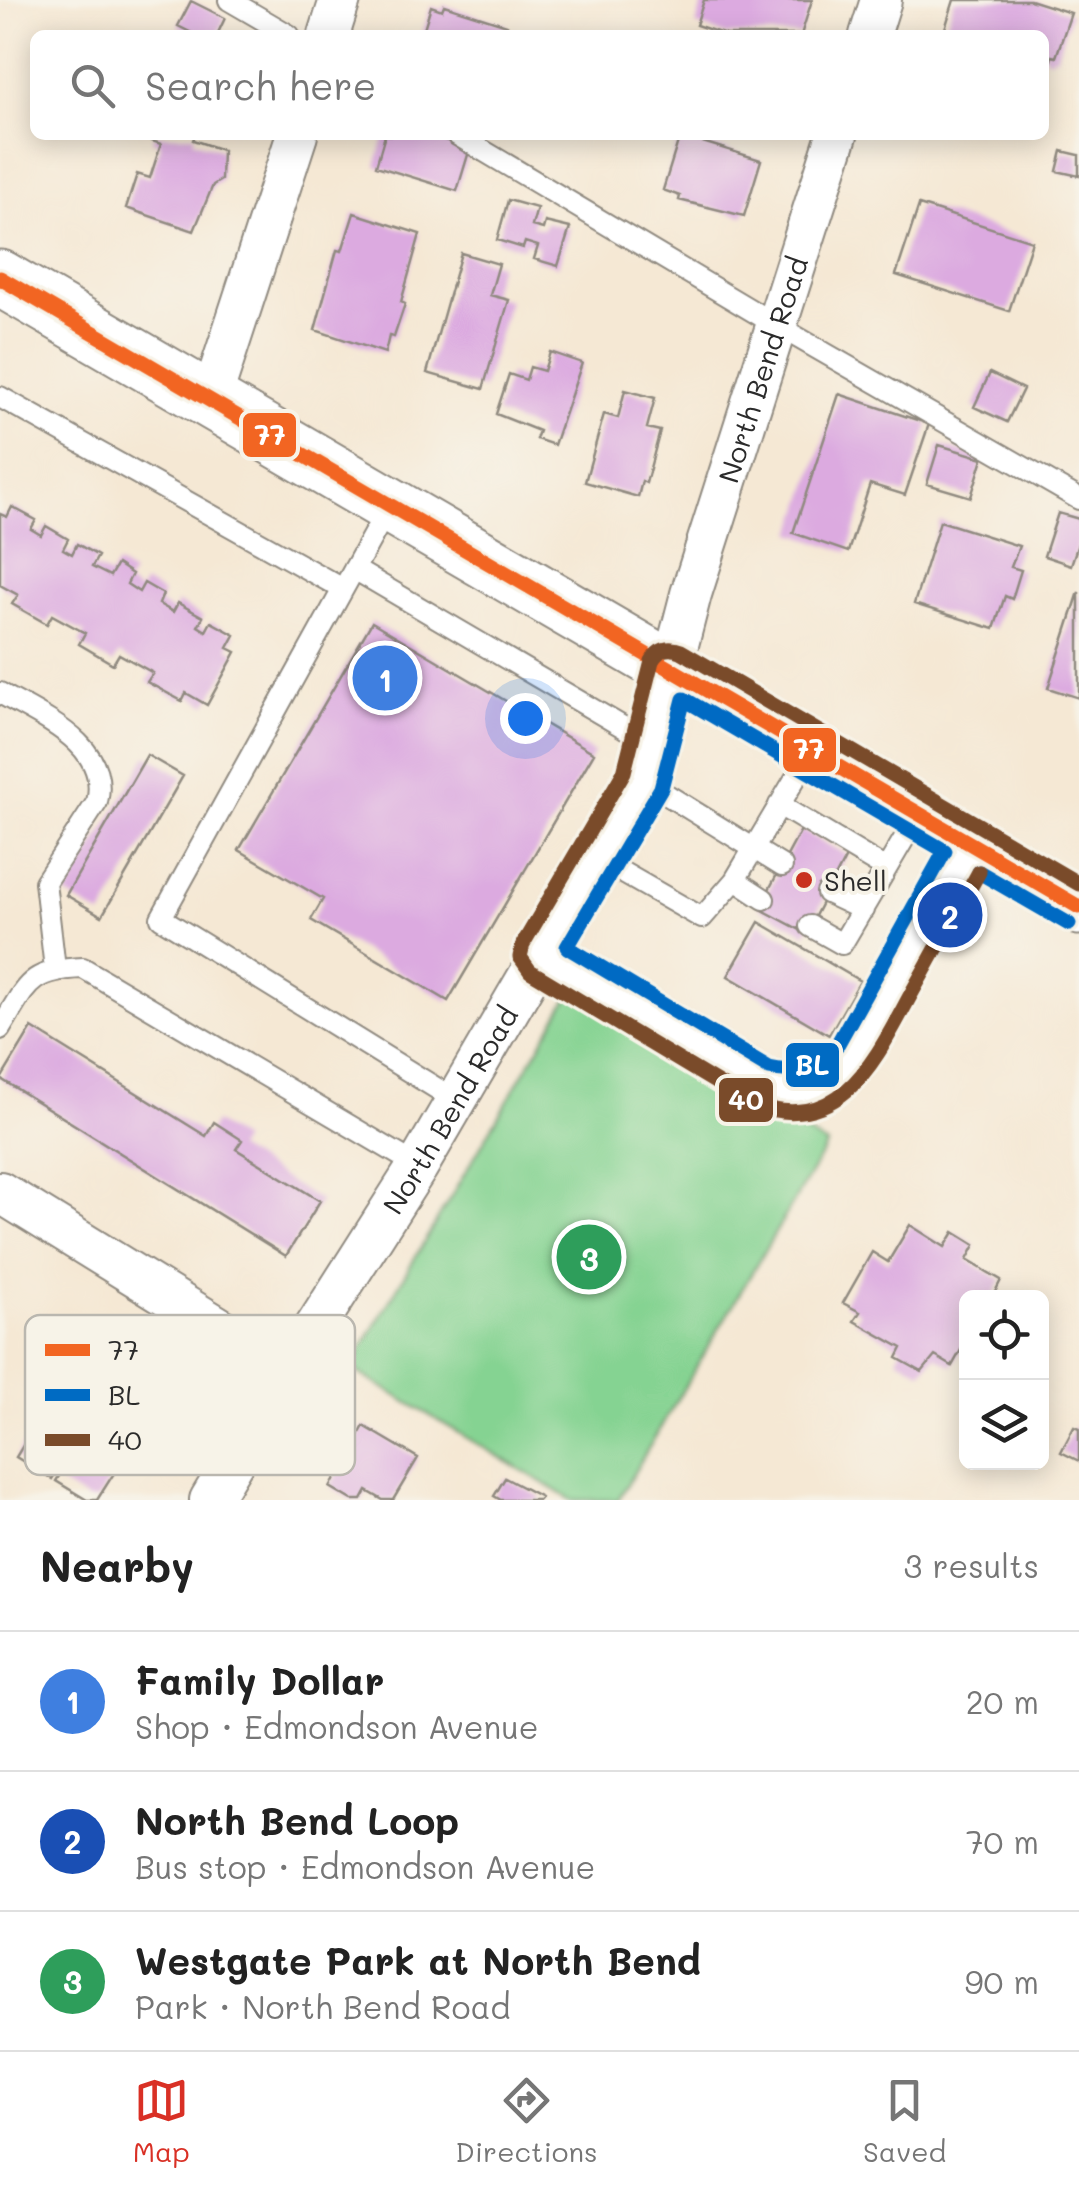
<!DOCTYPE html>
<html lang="en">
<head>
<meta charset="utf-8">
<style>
	:root { --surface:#fff; --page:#f6f6f6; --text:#222; --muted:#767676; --line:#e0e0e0; --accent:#d93025 }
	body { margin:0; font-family:Mali,sans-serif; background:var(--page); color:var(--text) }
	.controls { position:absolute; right:30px; bottom:30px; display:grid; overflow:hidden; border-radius:15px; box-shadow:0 5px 25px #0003 }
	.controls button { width:90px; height:90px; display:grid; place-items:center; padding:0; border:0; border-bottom:2px solid var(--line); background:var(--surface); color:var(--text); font:50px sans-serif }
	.you { position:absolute; left:525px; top:718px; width:35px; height:35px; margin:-25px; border:8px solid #fff; border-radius:50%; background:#1a73e8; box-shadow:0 0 0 15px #1a73e833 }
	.badge { display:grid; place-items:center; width:65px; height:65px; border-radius:50%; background:var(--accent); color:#fff; font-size:32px; font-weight:700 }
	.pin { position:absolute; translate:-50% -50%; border:5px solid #fff; box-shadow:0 2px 10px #0006 }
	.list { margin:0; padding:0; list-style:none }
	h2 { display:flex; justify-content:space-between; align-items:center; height:130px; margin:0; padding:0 40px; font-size:42px }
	h2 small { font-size:32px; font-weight:400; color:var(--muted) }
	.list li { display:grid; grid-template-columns:65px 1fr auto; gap:30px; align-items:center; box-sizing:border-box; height:140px; padding:0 40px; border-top:2px solid var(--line) }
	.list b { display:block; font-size:38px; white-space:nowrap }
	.list p { margin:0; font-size:32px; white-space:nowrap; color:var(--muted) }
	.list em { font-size:32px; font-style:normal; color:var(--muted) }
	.icon { flex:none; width:55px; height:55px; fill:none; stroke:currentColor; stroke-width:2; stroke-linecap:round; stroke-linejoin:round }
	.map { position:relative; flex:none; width:1079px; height:1500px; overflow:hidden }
	.search { position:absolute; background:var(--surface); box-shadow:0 5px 25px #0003; left:30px; right:30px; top:30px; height:110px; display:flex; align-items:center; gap:25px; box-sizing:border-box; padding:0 35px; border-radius:15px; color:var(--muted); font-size:38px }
	.sheet { height:550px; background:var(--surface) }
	nav { display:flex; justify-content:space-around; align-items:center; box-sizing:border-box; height:140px; border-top:2px solid var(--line); background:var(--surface); font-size:28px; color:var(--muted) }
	nav a { display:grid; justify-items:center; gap:5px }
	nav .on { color:var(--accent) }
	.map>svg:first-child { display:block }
	.green { fill:#85d392; stroke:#587f5e; stroke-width:2.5 }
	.building { fill:#dcaae0 }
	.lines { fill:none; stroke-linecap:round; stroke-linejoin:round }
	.lane-casing { stroke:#908a80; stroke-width:24 }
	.street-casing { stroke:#908a80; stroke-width:44 }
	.secondary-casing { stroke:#908a80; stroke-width:59 }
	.lane { stroke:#fff; stroke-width:20 }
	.street { stroke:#fff; stroke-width:40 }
	.secondary { stroke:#fff; stroke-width:55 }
	.bus-1-casing { stroke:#f7f3e8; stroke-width:22 }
	.bus-2-casing { stroke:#f7f3e8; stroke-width:22 }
	.bus-3-casing { stroke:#f7f3e8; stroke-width:22 }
	.bus-1 { stroke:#f26522; stroke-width:15 }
	.bus-2 { stroke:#006bc3; stroke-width:15 }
	.bus-3 { stroke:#7a4b2a; stroke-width:15 }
	.poi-dot { fill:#c8321e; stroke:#f7f3e8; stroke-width:4 }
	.labels { text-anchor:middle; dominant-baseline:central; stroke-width:8; stroke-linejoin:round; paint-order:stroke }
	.street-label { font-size:28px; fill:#2b2b2b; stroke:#f7f3e8 }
	.poi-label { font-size:28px; fill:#2b2b2b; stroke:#f7f3e8; text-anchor:start }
	.key { fill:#f7f3e8; stroke:#bab7af; stroke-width:2.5 }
	.key-label { font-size:28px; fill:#2b2b2b }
	.line-badge { stroke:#f7f3e8; stroke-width:4 }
	.badge-label { font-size:28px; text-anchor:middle; font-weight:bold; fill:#fff }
</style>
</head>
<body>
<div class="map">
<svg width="1079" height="1500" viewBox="0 0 1079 1500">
	<rect width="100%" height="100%" fill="#f7f3e8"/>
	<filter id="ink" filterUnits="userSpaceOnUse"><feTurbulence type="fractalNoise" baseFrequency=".01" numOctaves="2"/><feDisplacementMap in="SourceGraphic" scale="20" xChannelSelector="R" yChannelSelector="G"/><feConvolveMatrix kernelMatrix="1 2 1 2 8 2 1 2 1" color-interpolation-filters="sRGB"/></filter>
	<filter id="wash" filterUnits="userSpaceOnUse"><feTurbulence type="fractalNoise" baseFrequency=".0048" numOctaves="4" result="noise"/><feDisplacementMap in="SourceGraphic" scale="40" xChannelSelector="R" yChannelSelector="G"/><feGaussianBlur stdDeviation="2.25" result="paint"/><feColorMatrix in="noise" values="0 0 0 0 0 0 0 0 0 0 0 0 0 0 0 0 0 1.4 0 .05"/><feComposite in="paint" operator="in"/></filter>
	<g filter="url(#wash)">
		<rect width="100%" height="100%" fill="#f5e8d4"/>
		<!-- green -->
		<path class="green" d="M571 993 827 1145 618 1500H572L350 1368Z"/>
		<g id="blocks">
			<!-- building -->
			<path class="building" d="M704 0H812L801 35H726L696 25Z
				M954 0H1030L1071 13 1056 57 1052 56 1051 60 1044 57V35H943Z
				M191 1 225 18 217 35H196L178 26Z
				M444 5 507 25 504 35H422L431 6 442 10Z
				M154 135H195L193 140 222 150 221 180 213 185 194 231 126 208 137 174 150 178 161 144 152 141Z
				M385 135H429L470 148 457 191 376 166Z
				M680 135 761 160 744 216 679 200 680 196 663 190Z
				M1062 151 1079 155V176L1057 171Z
				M508 200 537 208 532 226 543 229 545 222 570 228 558 266 534 259 538 246 525 242 523 248 497 240Z
				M919 205 1032 241 1009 311 896 275Z
				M354 213 420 234 401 302 405 304 394 337 389 336 385 353 315 330 337 250 342 251Z
				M461 253 499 264 490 295 509 300 483 389 427 373Z
				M550 352 582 363 554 445 536 439 539 431 496 414 509 374 526 380 530 367 544 371Z
				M990 373 1023 389 1007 422 974 407Z
				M625 390 655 398 647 428 660 431 646 483 642 481 638 497 585 482 604 414 618 418Z
				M839 394 929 424 905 495 870 484 848 552 793 533Z
				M939 445 983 458 971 497 927 484Z
				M12 507 36 520 31 529 41 535 46 526 68 539 63 549 72 554 77 544 98 556 92 567 110 576 117 564 132 574 127 584 139 592 144 583 163 594 159 604 173 612 178 603 203 617 198 626 206 631 211 622 235 635 228 648 236 652 207 705 186 693 182 701 147 682 153 673 119 654 113 664 79 644 85 633 52 615 47 624 12 604 18 595 0 585V514L7 517Z
				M1058 513 1079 519V541L1071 565 1044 556Z
				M940 521 1019 546 1011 567 1021 570 1012 599 1005 596 994 629 914 604Z
				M1079 592V698L1048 688Z
				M372 622 594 753 448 1001 311 920 323 899 239 850Z
				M147 755 183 776 102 916 66 895Z
				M801 830 847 855 806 933 759 908Z
				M759 922 860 981 829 1035 728 976Z
				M32 1028 206 1136 214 1122 242 1140 236 1149 320 1201 286 1256 1 1079Z
				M910 1225 945 1247 954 1232 975 1245 967 1260 1001 1280 992 1298H966V1341L952 1366 935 1356 922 1372 897 1358 902 1348 854 1321 860 1312 843 1303 872 1252 888 1262Z
				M39 1419 76 1441 52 1479 16 1457Z
				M364 1426 418 1458 393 1500H383L367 1491 362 1500H352L330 1487Z
				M1074 1427 1079 1429V1461L1061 1452Z
				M79 1443 118 1467 97 1500H87L56 1481Z
				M505 1478 541 1497 539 1500H501L494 1496Z"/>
		</g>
	</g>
	<g filter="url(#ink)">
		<use href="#blocks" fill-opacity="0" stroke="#908a80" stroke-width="2.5"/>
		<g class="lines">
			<defs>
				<path id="lane" d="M229 0 289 35
					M457 135 776 325 1079 499
					M0 397 343 589
					M388 508 161 918 457 1101
					M354 569 652 744
					M0 693C40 717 111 744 97 802L45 882 55 969
					M643 780 782 866
					M779 805 886 869
					M597 858 702 918 735 880
					M827 893 863 910
					M764 899 735 880 811 752
					M810 926 842 944 918 815
					M540 954 762 1087C803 1098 827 1089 853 1057L969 848
					M0 1029C27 986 27 970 83 968L418 1166"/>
				<g id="street">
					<path d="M329 35 340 0"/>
					<path d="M870 35 881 0"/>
					<path d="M210 402 297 135"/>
					<path d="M0 1192 288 1370"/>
					<path id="s1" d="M210 1500 288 1370 418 1166 643 780 691 594 837 135"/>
				</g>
				<path id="secondary" d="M0 278 1079 907"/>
			</defs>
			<!-- lane casing -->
			<use href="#lane" class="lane-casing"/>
			<!-- street casing -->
			<use href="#street" class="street-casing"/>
			<!-- secondary casing -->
			<use href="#secondary" class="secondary-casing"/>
			<!-- lane -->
			<use href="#lane" class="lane"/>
			<!-- street -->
			<use href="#street" class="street"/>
			<!-- secondary -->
			<use href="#secondary" class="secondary"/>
			<defs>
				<path id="bus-1" d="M0 278 1079 907"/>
				<path id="bus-2" d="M684 699 945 851 837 1045C817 1068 799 1075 769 1068L567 947 661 788Z
					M979 872 1069 924"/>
				<path id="bus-3" d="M979 872C958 910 936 949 915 987 878 1053 845 1138 752 1104L530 971 520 957 523 944 624 772 652 661C658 649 669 646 681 651L1079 884"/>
			</defs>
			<!-- bus-1 casing -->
			<use href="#bus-1" class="bus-1-casing"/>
			<!-- bus-2 casing -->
			<use href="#bus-2" class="bus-2-casing"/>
			<!-- bus-3 casing -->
			<use href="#bus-3" class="bus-3-casing"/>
			<!-- bus-1 -->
			<use href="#bus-1" class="bus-1"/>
			<!-- bus-2 -->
			<use href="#bus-2" class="bus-2"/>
			<!-- bus-3 -->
			<use href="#bus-3" class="bus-3"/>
		</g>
	</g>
	<!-- markers -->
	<circle class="poi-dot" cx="804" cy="880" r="10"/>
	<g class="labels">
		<!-- street labels -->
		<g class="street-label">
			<text stroke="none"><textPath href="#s1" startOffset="1268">North Bend Road</textPath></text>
			<text stroke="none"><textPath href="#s1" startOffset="458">North Bend Road</textPath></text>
		</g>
		<!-- poi labels -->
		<g class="poi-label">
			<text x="824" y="880">Shell</text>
		</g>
	</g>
	<!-- legend -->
	<rect x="25" y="1315" width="330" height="160" rx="15" class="key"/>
	<rect x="45" y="1344" width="45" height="12" fill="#f26522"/>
	<rect x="45" y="1389" width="45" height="12" fill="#006bc3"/>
	<rect x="45" y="1434" width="45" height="12" fill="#7a4b2a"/>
	<g class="key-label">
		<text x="108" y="1360">77</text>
		<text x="108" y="1405">BL</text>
		<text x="108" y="1450">40</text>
	</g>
	<g class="line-badge">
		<rect x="241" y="411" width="57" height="48" rx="10" fill="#f26522"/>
		<rect x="781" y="726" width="57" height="48" rx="10" fill="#f26522"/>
		<rect x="784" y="1041" width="57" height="48" rx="10" fill="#006bc3"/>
		<rect x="717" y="1076" width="58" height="48" rx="10" fill="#7a4b2a"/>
	</g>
	<g class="badge-label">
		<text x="270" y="445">77</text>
		<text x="809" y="759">77</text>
		<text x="812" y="1075">BL</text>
		<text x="746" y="1110">40</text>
	</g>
</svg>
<div class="controls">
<button><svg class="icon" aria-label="locate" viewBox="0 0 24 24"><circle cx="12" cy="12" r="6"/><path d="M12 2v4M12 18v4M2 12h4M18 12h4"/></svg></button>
<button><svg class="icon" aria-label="layers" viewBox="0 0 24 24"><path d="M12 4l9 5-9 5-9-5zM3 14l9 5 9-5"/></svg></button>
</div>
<div class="you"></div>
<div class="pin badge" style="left:385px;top:678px;background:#3f7fe0">1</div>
<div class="pin badge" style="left:950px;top:915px;background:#1a4fb4">2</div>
<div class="pin badge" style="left:589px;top:1257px;background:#2e9e5b">3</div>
<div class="search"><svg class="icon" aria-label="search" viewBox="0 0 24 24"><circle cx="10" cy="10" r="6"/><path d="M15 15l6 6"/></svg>Search here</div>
</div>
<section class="sheet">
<h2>Nearby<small>3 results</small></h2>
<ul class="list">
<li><span class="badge" style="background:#3f7fe0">1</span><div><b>Family Dollar</b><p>Shop · Edmondson Avenue</p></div><em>20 m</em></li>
<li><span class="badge" style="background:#1a4fb4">2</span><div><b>North Bend Loop</b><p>Bus stop · Edmondson Avenue</p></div><em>70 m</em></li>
<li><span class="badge" style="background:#2e9e5b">3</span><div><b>Westgate Park at North Bend</b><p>Park · North Bend Road</p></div><em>90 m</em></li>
</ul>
</section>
<nav>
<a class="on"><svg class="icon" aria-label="map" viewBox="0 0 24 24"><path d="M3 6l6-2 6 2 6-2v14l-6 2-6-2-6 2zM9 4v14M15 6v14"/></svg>Map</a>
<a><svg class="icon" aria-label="directions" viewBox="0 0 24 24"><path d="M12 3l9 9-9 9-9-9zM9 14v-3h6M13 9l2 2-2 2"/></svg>Directions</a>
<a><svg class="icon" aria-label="saved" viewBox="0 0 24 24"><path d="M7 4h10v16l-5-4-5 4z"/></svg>Saved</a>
</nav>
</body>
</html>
